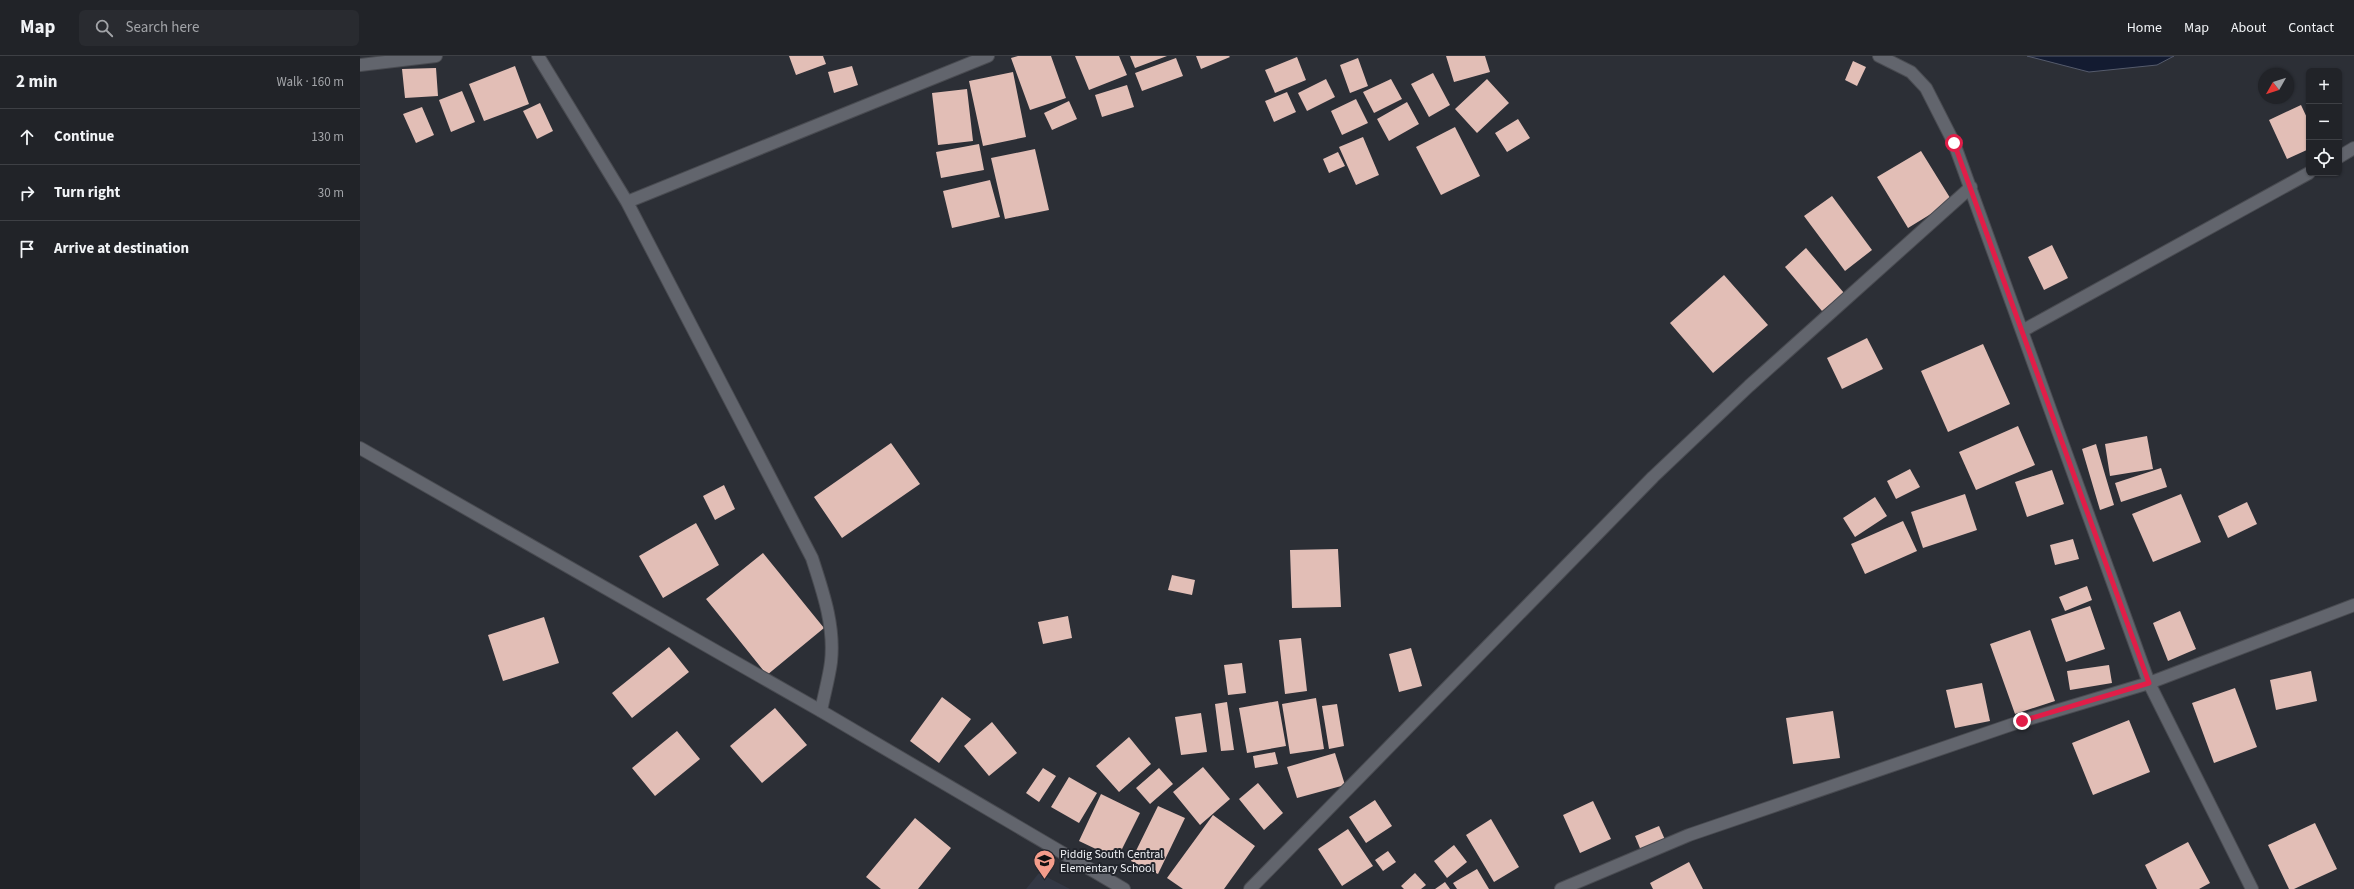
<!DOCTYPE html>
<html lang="en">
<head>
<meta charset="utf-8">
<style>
	:root { --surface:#212328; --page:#292b30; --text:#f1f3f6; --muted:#a2a4a8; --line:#3e4045 }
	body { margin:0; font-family:"Source Sans 3",sans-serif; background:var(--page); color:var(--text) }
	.controls { position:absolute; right:12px; top:12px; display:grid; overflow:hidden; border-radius:6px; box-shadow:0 1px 3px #0004 }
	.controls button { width:36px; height:36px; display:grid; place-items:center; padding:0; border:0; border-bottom:1px solid var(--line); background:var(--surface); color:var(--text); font:20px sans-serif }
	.compass { position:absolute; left:1898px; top:12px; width:36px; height:36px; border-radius:50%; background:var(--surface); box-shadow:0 1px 3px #0004; rotate:231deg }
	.stop { position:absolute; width:12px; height:12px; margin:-9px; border:3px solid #e11d48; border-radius:50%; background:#fff }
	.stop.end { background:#e11d48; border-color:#fff; box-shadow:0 1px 4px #0008 }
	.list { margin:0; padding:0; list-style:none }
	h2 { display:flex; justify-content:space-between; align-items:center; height:52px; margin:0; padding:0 16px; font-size:17px }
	h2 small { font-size:13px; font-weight:400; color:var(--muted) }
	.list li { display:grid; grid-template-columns:26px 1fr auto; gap:12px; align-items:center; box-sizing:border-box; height:56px; padding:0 16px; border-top:1px solid var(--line) }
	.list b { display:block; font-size:15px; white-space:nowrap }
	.list em { font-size:13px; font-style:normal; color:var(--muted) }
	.icon { flex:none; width:22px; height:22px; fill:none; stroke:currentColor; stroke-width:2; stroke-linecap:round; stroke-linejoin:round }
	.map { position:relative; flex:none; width:1994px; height:833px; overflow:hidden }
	header { display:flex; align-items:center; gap:24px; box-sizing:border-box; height:56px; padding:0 20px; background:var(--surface); border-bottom:1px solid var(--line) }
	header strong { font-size:19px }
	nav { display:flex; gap:22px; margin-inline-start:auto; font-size:14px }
	.search { width:280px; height:36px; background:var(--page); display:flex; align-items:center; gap:10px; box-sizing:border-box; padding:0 14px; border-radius:6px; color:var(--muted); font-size:15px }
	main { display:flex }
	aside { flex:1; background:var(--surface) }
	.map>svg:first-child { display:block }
	.built { fill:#333844 }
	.water { fill:#131b31; stroke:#555b6c }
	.building { fill:#e2beb6 }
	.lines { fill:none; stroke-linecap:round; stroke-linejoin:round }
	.minor-casing { stroke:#494b51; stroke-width:14 }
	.minor { stroke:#62656d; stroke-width:12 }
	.route { stroke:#e11d48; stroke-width:5 }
	.labels { text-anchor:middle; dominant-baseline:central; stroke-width:4; stroke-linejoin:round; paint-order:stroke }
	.poi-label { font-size:12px; fill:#eff1f5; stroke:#22252c; text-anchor:start }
</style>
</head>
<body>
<header>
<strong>Map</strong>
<div class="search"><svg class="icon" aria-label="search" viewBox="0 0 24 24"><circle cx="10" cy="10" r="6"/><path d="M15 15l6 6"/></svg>Search here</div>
<nav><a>Home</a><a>Map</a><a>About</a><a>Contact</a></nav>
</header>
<main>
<aside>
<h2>2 min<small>Walk · 160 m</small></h2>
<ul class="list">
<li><svg class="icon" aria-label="ahead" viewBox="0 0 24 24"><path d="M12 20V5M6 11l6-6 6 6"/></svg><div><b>Continue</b></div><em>130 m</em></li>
<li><svg class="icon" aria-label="right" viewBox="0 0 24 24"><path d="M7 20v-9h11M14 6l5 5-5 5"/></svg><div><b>Turn right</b></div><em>30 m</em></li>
<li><svg class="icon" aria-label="arrive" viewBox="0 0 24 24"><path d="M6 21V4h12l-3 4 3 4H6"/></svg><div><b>Arrive at destination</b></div></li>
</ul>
</aside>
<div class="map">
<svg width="1994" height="833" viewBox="0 0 1994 833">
	<rect width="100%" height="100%" fill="#2c2f36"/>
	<!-- built -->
	<path class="built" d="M679 817 710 833H666Z"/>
	<!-- water -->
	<path class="water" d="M1667 0H1814L1797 9 1729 16Z"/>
	<!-- building -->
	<path class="building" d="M429 0H463L466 8 436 19Z
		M658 0H691L706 42 670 54 651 2Z
		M715 0H759L767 19 729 34Z
		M770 0H807L775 12Z
		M836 0H869L870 1 841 13Z
		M1086 0H1125L1130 16 1094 26Z
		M937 1 946 24 915 37 905 14Z
		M816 2 823 20 782 35 775 17Z
		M998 2 1008 30 990 37 980 9Z
		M1493 5 1506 11 1497 30 1485 24Z
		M155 10 169 48 124 65 109 28Z
		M492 10 498 29 474 37 468 16Z
		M76 12 78 40 45 42 42 13Z
		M653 16 666 81 623 90 609 25Z
		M1073 17 1090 49 1069 61 1051 28Z
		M966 23 975 41 947 55 938 37Z
		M1031 23 1042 43 1014 57 1003 36Z
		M1127 23 1149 47 1117 77 1095 53Z
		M767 29 774 51 742 61 735 39Z
		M607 33 613 85 578 89 572 37Z
		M102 35 115 66 91 76 79 44Z
		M927 36 936 56 914 66 905 45Z
		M996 43 1008 67 982 79 971 55Z
		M709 45 717 63 692 74 684 57Z
		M1047 46 1059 68 1029 85 1017 63Z
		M180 47 193 75 177 83 163 55Z
		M1941 49 1949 66V93L1927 103 1909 64Z
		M62 51 74 79 56 87 43 58Z
		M1158 63 1170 82 1147 96 1135 77Z
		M1095 71 1120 120 1081 139 1056 91Z
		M1003 81 1019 119 996 129 979 91Z
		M619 88 624 114 581 122 576 96Z
		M675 93 689 154 645 163 631 102Z
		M1561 95 1592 145 1548 172 1517 121Z
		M978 96 985 110 969 117 963 103Z
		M630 124 640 161 592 172 583 135Z
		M1472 140 1512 194 1485 215 1444 160Z
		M1692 189 1708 222 1684 234 1668 201Z
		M1446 192 1484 237 1462 255 1425 211Z
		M1364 219 1408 269 1353 317 1310 267Z
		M1507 282 1523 313 1482 333 1467 302Z
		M1623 288 1650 348 1588 376 1561 315Z
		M1658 370 1675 409 1616 434 1599 396Z
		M1787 380 1793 413 1750 420 1745 388Z
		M531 387 560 428 482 482 454 441Z
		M1736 388 1754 449 1740 454 1722 393Z
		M1801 412 1807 431 1761 446 1755 427Z
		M1550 413 1560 431 1536 443 1527 425Z
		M1692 414 1704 448 1667 461 1655 426Z
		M364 429 375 453 355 464 343 440Z
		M1605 438 1617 474 1563 492 1551 456Z
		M1821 438 1841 486 1793 506 1772 458Z
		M1515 441 1527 460 1495 481 1483 462Z
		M1887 446 1897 468 1868 482 1858 460Z
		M1543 465 1557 495 1505 518 1491 488Z
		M336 467 359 509 303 542 279 500Z
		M1713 483 1719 503 1695 509 1690 489Z
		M978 493 981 551 932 552 930 494Z
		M403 497 464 572 407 619 346 543Z
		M812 519 835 524 832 539 808 534Z
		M1727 530 1732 544 1705 555 1699 541Z
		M1730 550 1745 593 1706 606 1691 563Z
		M1820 555 1836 593 1808 605 1793 567Z
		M708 560 712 582 683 588 678 566Z
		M184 561 199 607 143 625 128 579Z
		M1670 574 1695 645 1655 658 1630 588Z
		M941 582 947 635 925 638 919 584Z
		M309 591 329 616 272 662 252 637Z
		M1051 592 1062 630 1039 636 1029 598Z
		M882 607 886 637 868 639 864 609Z
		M1749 609 1752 627 1710 634 1707 615Z
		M1951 615 1957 645 1916 654 1910 624Z
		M1622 627 1630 665 1595 672 1586 634Z
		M1875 632 1897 691 1854 707 1832 647Z
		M582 641 611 663 579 707 550 685Z
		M956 642 964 693 930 698 922 648Z
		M918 645 926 690 887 697 879 652Z
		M867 646 874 694 861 695 855 648Z
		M977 648 984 690 969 693 962 650Z
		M415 652 447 689 402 727 370 690Z
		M1473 655 1480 702 1433 708 1426 662Z
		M841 657 847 696 821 699 815 661Z
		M1769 664 1790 716 1733 739 1712 687Z
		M632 666 657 697 629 720 604 690Z
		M317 675 340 703 295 740 272 712Z
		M769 681 791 708 759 736 736 710Z
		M915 696 918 708 895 712 893 700Z
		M975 697 985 729 937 742 927 711Z
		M843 711 870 743 840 769 813 736Z
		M683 712 696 720 679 746 666 737Z
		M799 712 813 728 790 748 776 732Z
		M709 721 737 737 719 767 691 751Z
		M898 727 923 757 904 774 879 743Z
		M741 738 780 757 757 803 719 785Z
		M1015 744 1032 770 1006 787 989 761Z
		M1233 745 1251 783 1220 797 1203 759Z
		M798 750 825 762 798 818 771 805Z
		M853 759 895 790 864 833H823L807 822Z
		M555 762 591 792 558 833H521L506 821Z
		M1131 763 1159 811 1134 826 1106 779Z
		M1955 767 1977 813 1934 833H1929L1908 789Z
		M1299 770 1306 786 1282 797 1275 780Z
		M988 773 1013 810 982 830 958 793Z
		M1828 786 1850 827 1839 833H1797L1785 809Z
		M1094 789 1107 806 1087 822 1074 805Z
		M1028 795 1036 806 1023 815 1015 804Z
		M1329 806 1343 833H1293L1290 827Z
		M1117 813 1129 833H1097L1093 827Z
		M1055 817 1066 829 1061 833H1044L1041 830Z
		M1085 826 1090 833H1075Z"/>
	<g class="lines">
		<defs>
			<path id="minor" d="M178 0 267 146 452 502C463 536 475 570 471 606 469 622 464 639 461 655
				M1519 0 1551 16 1566 32 1594 87 1789 627 1892 833
				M0 9 76 0
				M1979 101 1994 92
				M267 146 628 0
				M1662 275 1949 117
				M0 392 461 655 764 833
				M890 833 1293 421 1389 330 1611 131
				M1201 833 1329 779 1662 665 1789 627 1994 549"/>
		</defs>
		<!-- minor casing -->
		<use href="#minor" class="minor-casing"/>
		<!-- minor -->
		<use href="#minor" class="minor"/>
	</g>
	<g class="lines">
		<!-- route -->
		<path class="route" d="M1594 87 1789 627 1662 665"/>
	</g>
	<!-- icons -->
	<defs>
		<symbol id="school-pin" viewBox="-11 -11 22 30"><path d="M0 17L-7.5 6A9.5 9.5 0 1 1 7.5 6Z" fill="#f49d8b" stroke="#22252c"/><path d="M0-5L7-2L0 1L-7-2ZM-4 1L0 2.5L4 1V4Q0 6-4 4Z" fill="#111"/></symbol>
	</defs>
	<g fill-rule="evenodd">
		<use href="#school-pin" x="672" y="792" width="25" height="34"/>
	</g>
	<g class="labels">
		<!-- poi labels -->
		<g class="poi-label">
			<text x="700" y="798">Piddig South Central<tspan x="700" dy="14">Elementary School</tspan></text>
		</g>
	</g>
</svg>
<div class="controls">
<button>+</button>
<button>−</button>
<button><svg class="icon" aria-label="locate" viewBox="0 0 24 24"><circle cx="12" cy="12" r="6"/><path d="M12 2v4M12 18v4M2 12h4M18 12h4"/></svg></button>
</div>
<svg class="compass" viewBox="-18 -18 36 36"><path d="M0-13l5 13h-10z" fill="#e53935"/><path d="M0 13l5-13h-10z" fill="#a2a4a8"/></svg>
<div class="stop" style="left:1594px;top:87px"></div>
<div class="stop end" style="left:1662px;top:665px"></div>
</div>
</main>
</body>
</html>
